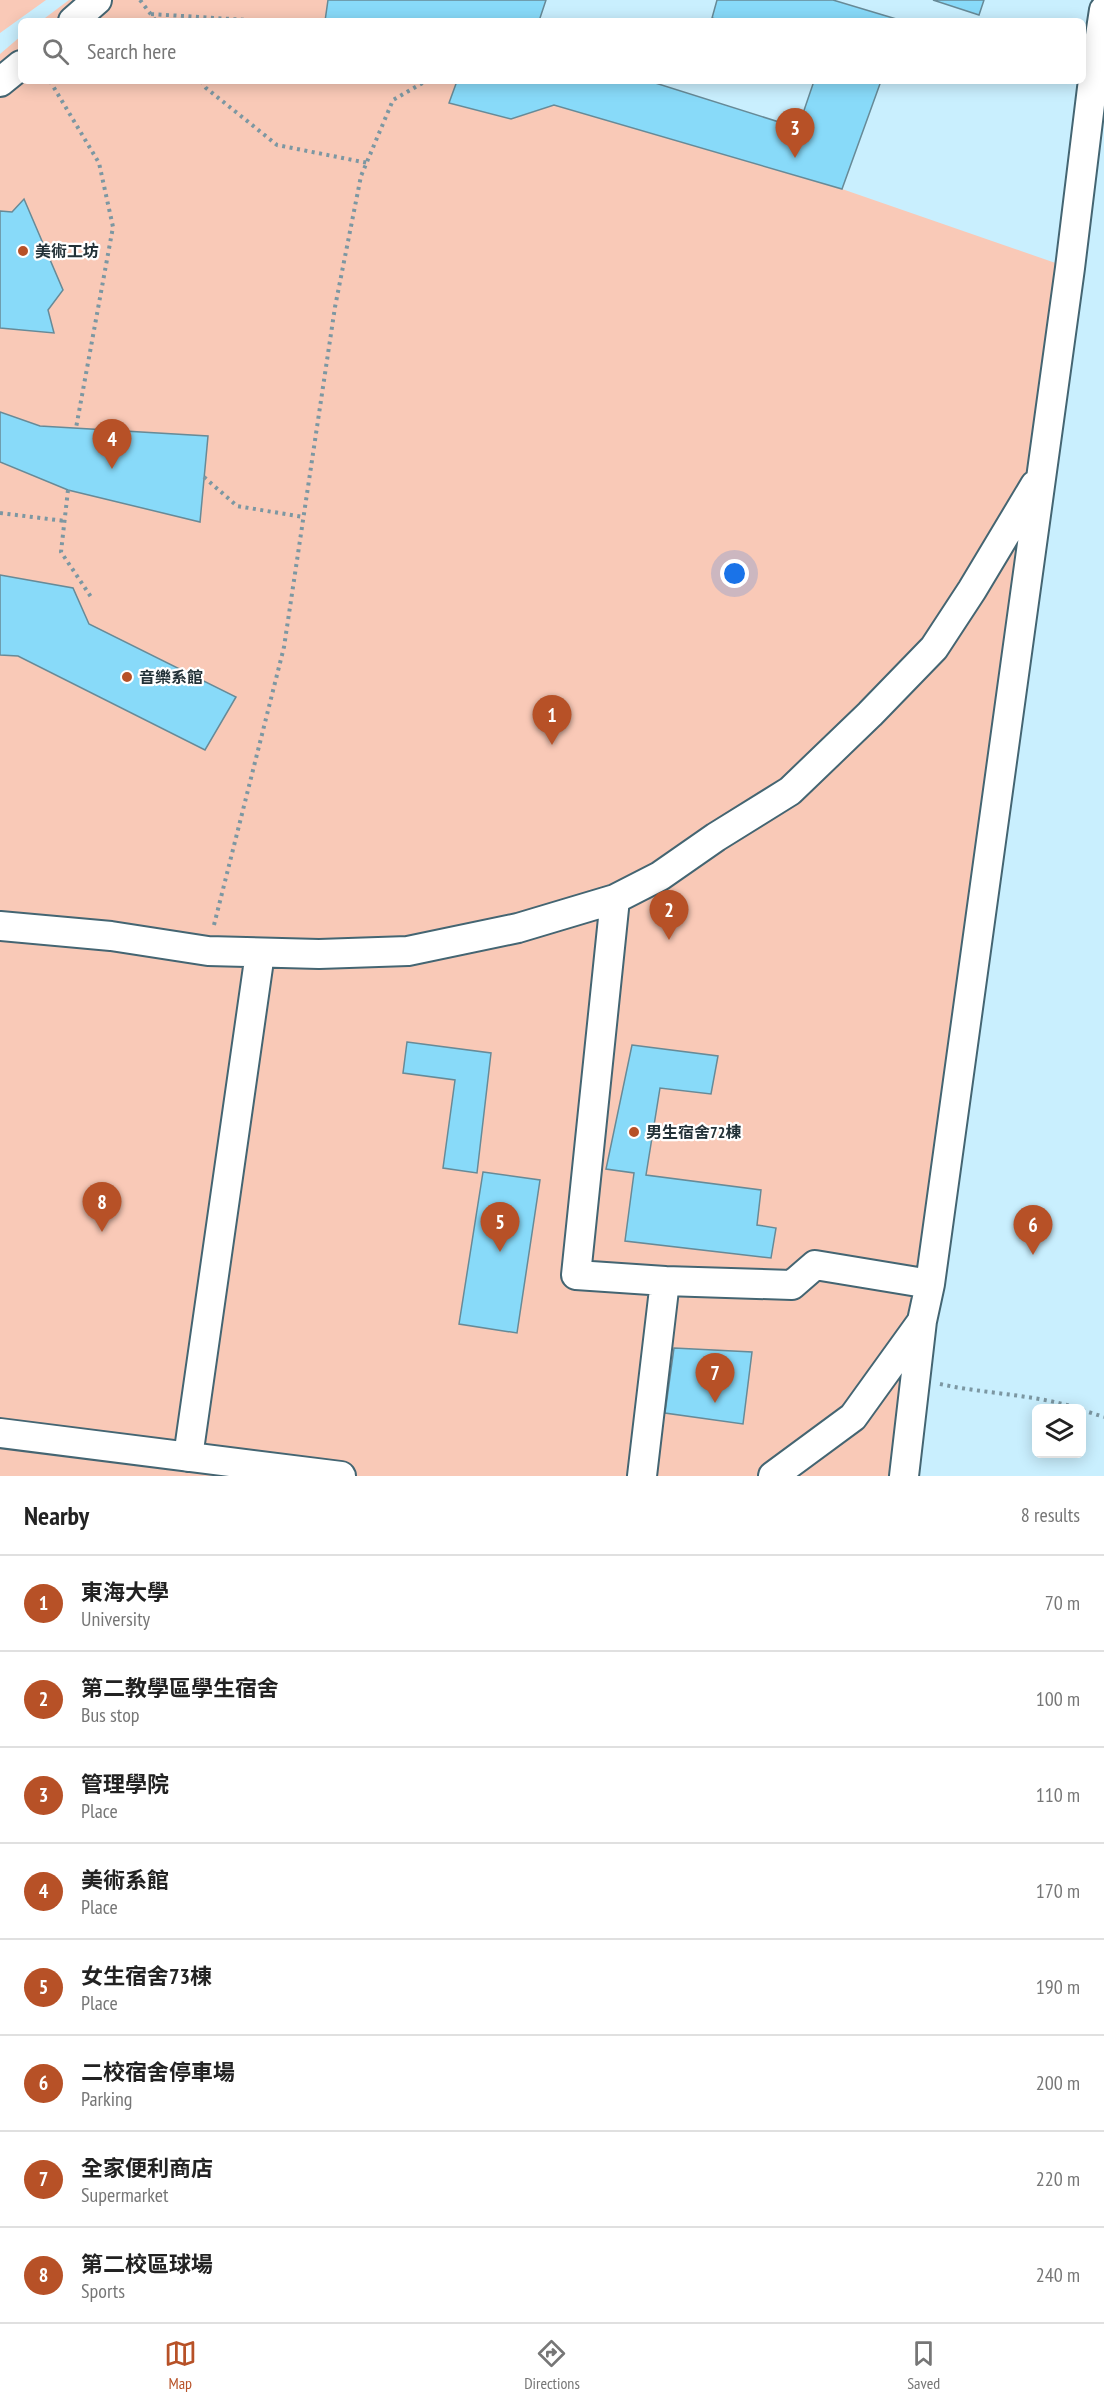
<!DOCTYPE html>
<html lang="en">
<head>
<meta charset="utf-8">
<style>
	:root { --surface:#fff; --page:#f2f2f2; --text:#222; --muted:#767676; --line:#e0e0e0; --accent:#b75127 }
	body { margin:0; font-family:"PT Sans Narrow","Noto Sans TC",sans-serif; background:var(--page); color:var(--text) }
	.controls { position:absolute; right:18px; bottom:18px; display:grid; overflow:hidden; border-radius:9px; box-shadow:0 3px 15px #0003 }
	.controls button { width:54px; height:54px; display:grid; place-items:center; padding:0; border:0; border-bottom:2px solid var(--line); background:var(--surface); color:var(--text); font:30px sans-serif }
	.you { position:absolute; left:735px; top:574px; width:21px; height:21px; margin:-15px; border:4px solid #fff; border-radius:50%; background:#1a73e8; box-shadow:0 0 0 9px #1a73e833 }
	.badge { display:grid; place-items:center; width:39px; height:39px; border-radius:50%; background:var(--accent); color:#fff; font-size:20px; font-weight:700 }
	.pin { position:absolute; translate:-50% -50px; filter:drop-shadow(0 2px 3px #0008) }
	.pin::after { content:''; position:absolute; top:32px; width:21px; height:18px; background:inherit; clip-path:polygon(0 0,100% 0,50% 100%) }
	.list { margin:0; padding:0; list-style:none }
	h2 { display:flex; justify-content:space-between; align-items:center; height:78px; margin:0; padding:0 24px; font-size:26px }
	h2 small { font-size:20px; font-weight:400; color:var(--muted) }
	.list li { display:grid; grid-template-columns:39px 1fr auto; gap:18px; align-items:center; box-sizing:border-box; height:96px; padding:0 24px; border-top:2px solid var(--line) }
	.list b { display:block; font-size:22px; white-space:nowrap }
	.list p { margin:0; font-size:20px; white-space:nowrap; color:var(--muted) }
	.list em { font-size:20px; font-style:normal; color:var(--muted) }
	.icon { flex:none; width:33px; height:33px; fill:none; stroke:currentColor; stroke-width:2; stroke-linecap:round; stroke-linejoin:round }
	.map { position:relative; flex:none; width:1104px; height:1476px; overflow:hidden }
	.search { position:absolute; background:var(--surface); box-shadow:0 3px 15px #0003; left:18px; right:18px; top:18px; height:66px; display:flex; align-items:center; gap:15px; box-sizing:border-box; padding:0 21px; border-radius:9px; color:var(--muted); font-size:22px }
	.sheet { height:846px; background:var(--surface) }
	nav { display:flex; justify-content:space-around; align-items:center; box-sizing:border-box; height:84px; border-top:2px solid var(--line); background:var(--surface); font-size:16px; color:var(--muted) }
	nav a { display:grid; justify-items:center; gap:3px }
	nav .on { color:var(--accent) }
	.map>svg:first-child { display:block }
	.green { fill:#f9c9b7 }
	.building { fill:#88daf9; stroke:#678a97; stroke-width:1.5 }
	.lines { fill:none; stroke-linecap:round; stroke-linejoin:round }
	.minor-casing { stroke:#446572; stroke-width:32 }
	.path { stroke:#7c97a2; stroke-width:4; stroke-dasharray:3 4.5; stroke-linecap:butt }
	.minor { stroke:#fff; stroke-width:28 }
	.poi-dot { fill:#b75127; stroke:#fff; stroke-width:2 }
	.labels { text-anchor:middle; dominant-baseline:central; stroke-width:4.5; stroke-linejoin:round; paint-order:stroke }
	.poi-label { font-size:16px; font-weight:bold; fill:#233238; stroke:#fff; text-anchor:start }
</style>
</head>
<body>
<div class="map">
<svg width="1104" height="1476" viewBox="0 0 1104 1476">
	<rect width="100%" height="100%" fill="#c9effe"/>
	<!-- green -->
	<path class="green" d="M0 0H46L0 33Z
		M69 0H328L325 21H41Z
		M21 36V81H457L450 103 511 119 554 105 842 189 1070 268 904 1476H0V54Z"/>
	<!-- building -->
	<path class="building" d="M328 0H546L539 21H325Z
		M717 0H833L903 21H722L712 18Z
		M933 0H984L979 15Z
		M457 81H649L798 128 814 81H881L842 189 554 105 511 119 449 103Z
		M24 199 63 290 48 310 54 333 0 328V211L12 212Z
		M0 412 40 426 208 436 200 522 68 490 0 462Z
		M0 575 73 588 89 624 236 697 205 750 18 656 0 655Z
		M407 1042 491 1053 477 1173 443 1168 455 1080 403 1073Z
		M632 1045 718 1056 711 1094 660 1088 646 1175 761 1190 757 1225 776 1228 771 1258 625 1241 634 1173 606 1169Z
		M483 1172 540 1180 517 1333 459 1324Z
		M674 1348 752 1352 743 1424 665 1413Z"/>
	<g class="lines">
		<defs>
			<path id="minor" d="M73 21 97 0
				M0 82 21 65
				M615 899 576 1275 665 1281
				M0 926 111 936 208 951 319 954 408 951 518 928 615 899 660 876 716 837 790 791 870 714 934 648 972 590 1035 485
				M0 1433 341 1476
				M188 1457 260 953
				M642 1476 665 1281 792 1285 815 1265 930 1284
				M773 1476 853 1417 920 1324
				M904 1476 922 1321 930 1284 1070 268 1092 88 1104 10"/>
		</defs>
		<!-- minor casing -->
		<use href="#minor" class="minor-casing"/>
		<!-- path -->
		<path class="path" d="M140 0 156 21
			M151 14 263 21
			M50 81 99 163 113 227 76 428
			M201 81 206 88 277 145 368 163
			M204 477 237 506 303 517
			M68 490 61 552 91 597
			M0 513 65 521
			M214 925 284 647 335 307 361 176 393 100 426 81
			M940 1384C985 1394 1033 1394 1077 1408
			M1082 1410 1104 1417"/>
		<!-- minor -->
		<use href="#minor" class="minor"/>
	</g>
	<!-- markers -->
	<g class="poi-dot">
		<circle cx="23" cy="251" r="6"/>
		<circle cx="127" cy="677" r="6"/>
		<circle cx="634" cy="1132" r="6"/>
	</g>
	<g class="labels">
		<!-- poi labels -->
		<g class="poi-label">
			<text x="35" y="251">美術工坊</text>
			<text x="139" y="677">音樂系館</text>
			<text x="646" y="1132">男生宿舍72棟</text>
		</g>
	</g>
</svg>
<div class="controls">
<button><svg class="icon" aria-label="layers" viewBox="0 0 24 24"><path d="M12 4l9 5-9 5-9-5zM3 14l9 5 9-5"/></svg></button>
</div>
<div class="you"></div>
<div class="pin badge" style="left:552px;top:745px">1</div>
<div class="pin badge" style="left:669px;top:940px">2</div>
<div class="pin badge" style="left:795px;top:158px">3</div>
<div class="pin badge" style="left:112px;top:469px">4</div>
<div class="pin badge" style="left:500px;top:1252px">5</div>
<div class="pin badge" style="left:1033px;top:1255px">6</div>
<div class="pin badge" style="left:715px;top:1403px">7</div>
<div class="pin badge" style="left:102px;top:1232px">8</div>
<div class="search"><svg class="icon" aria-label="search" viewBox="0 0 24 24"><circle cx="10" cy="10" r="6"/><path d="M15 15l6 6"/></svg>Search here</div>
</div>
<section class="sheet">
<h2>Nearby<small>8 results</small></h2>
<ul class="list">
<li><span class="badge">1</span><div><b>東海大學</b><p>University</p></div><em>70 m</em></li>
<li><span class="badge">2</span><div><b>第二教學區學生宿舍</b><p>Bus stop</p></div><em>100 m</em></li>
<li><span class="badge">3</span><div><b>管理學院</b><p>Place</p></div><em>110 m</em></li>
<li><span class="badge">4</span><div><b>美術系館</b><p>Place</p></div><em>170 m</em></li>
<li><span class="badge">5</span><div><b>女生宿舍73棟</b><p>Place</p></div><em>190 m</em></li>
<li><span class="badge">6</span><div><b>二校宿舍停車場</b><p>Parking</p></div><em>200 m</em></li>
<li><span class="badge">7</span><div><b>全家便利商店</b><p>Supermarket</p></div><em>220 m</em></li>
<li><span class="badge">8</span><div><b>第二校區球場</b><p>Sports</p></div><em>240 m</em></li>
</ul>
</section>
<nav>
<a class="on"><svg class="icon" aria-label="map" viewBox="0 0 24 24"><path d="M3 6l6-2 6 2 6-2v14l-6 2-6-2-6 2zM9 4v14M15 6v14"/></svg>Map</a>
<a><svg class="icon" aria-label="directions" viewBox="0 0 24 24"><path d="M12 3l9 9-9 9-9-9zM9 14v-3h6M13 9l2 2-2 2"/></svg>Directions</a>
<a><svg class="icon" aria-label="saved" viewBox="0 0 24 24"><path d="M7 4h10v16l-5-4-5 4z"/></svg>Saved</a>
</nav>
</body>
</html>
